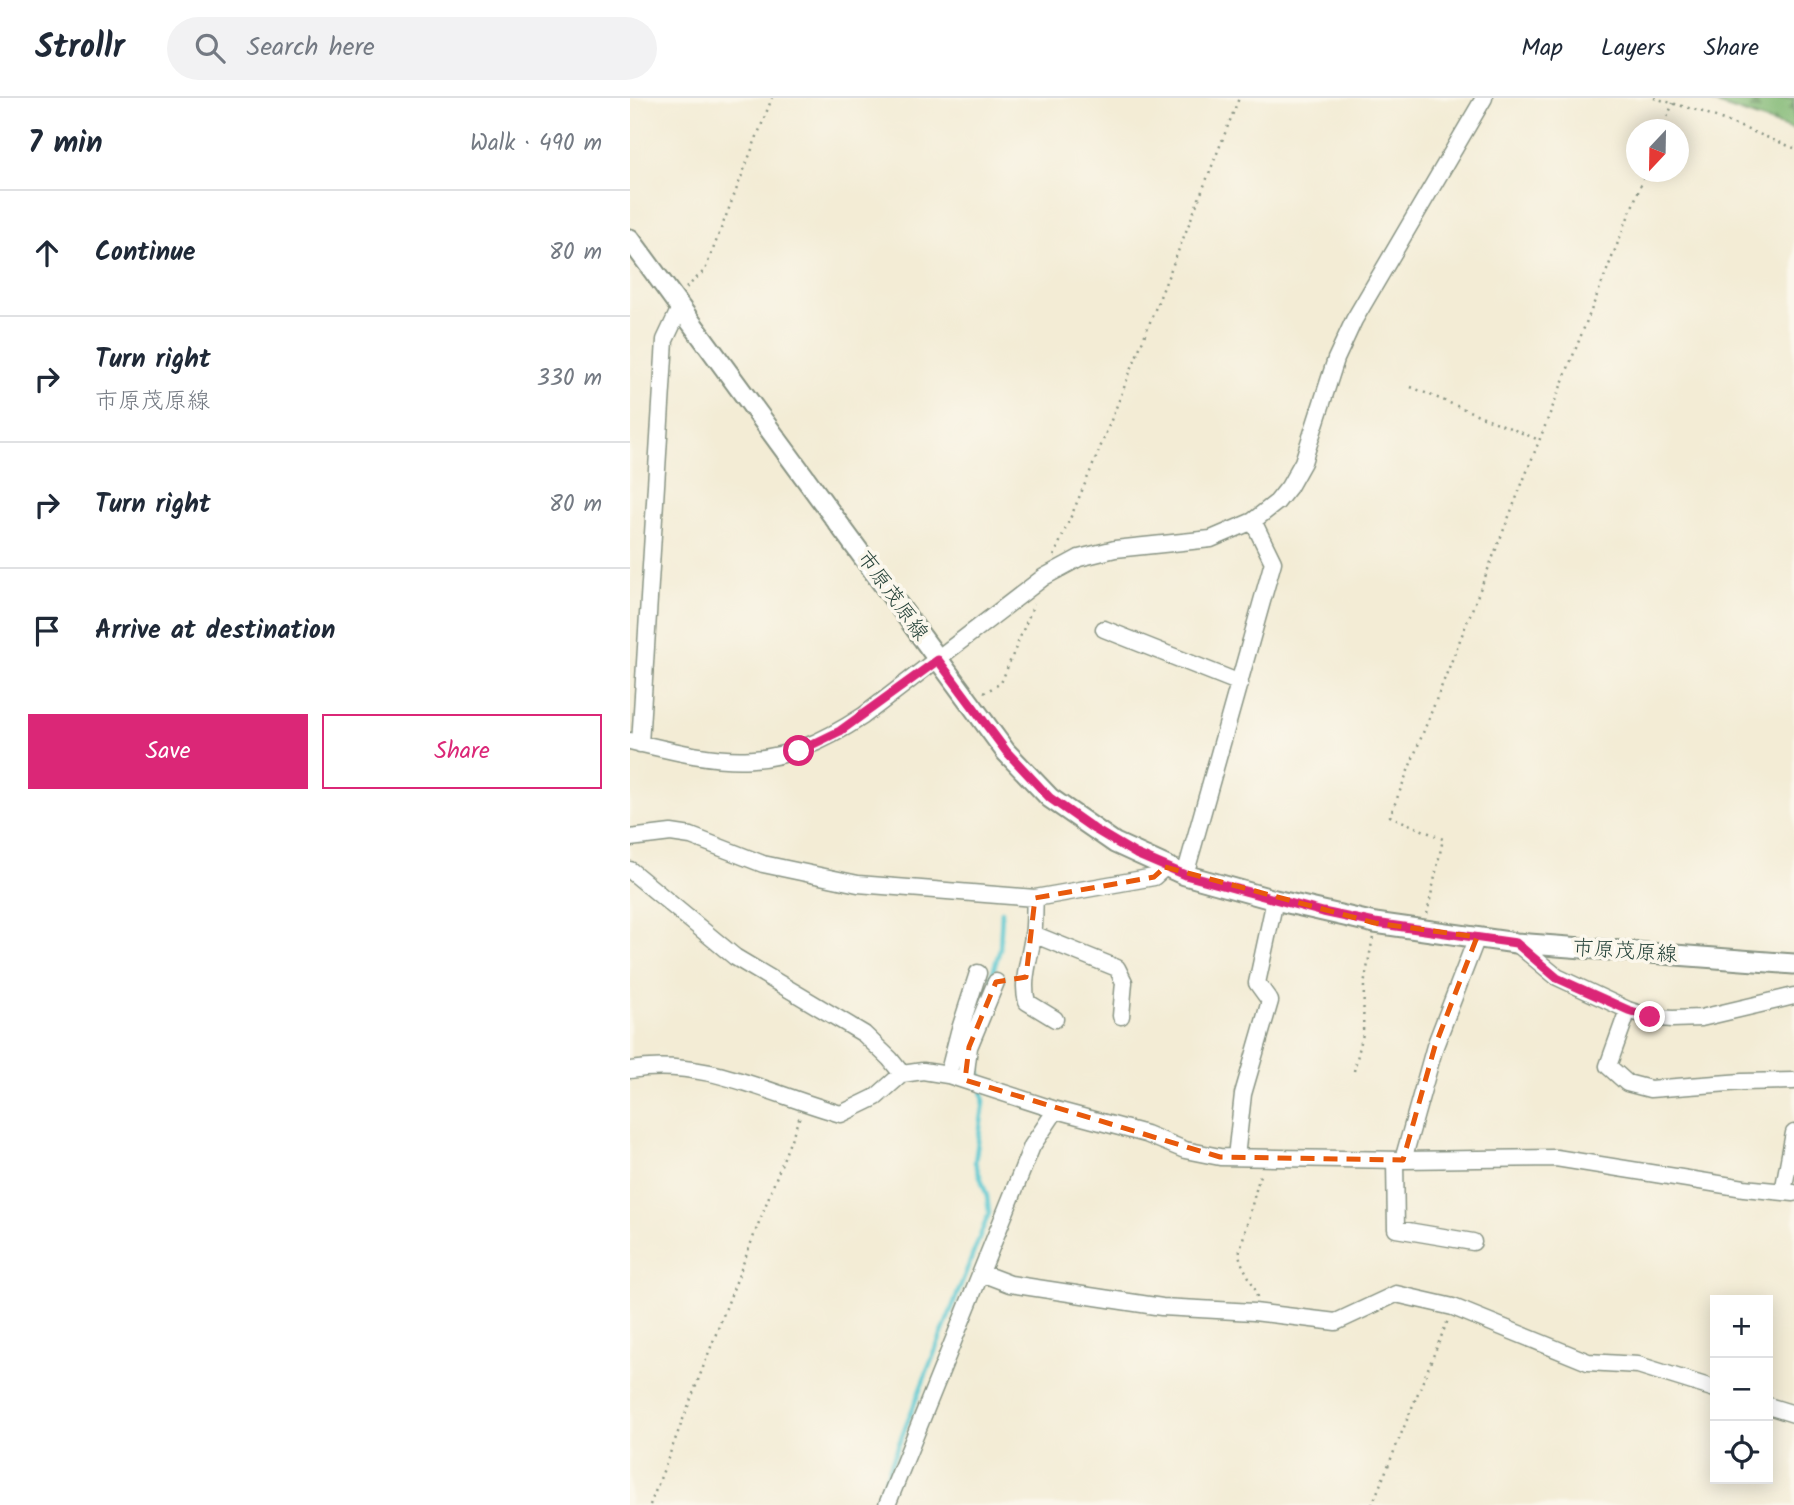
<!DOCTYPE html>
<html lang="en">
<head>
<meta charset="utf-8">
<style>
	:root { --surface:#fff; --page:#f2f2f3; --text:#1f2937; --muted:#747a83; --line:#e0e1e3; --accent:#db2777 }
	body { margin:0; font-family:Kalam,"Klee One",sans-serif; background:var(--page); color:var(--text) }
	.controls { position:absolute; right:21px; bottom:21px; display:grid; overflow:hidden; border-radius:0px; box-shadow:0 4px 18px #0003 }
	.controls button { width:63px; height:63px; display:grid; place-items:center; padding:0; border:0; border-bottom:2px solid var(--line); background:var(--surface); color:var(--text); font:35px sans-serif }
	.compass { position:absolute; left:996px; top:21px; width:63px; height:63px; border-radius:50%; background:var(--surface); box-shadow:0 4px 18px #0003; rotate:202deg }
	.stop { position:absolute; width:21px; height:21px; margin:-16px; border:5px solid #db2777; border-radius:50%; background:#fff }
	.stop.end { background:#db2777; border-color:#fff; box-shadow:0 2px 7px #0008 }
	.list { margin:0; padding:0; list-style:none }
	h2 { display:flex; justify-content:space-between; align-items:center; height:91px; margin:0; padding:0 28px; font-size:30px }
	h2 small { font-size:23px; font-weight:400; color:var(--muted) }
	.list li { display:grid; grid-template-columns:46px 1fr auto; gap:21px; align-items:center; box-sizing:border-box; height:126px; padding:0 28px; border-top:2px solid var(--line) }
	.list b { display:block; font-size:26px; white-space:nowrap }
	.list p { margin:0; font-size:23px; white-space:nowrap; color:var(--muted) }
	.list em { font-size:23px; font-style:normal; color:var(--muted) }
	.actions { display:flex; gap:14px; padding:21px 28px }
	.actions a { flex:1; padding:16px 0; border:2px solid var(--accent); border-radius:0px; text-align:center; font-size:24px; color:var(--accent) }
	.actions .main { background:var(--accent); color:#fff }
	.icon { flex:none; width:38px; height:38px; fill:none; stroke:currentColor; stroke-width:2; stroke-linecap:round; stroke-linejoin:round }
	.map { position:relative; flex:none; width:1164px; height:1407px; overflow:hidden }
	header { display:flex; align-items:center; gap:42px; box-sizing:border-box; height:98px; padding:0 35px; background:var(--surface); border-bottom:2px solid var(--line) }
	header strong { font-size:33px }
	nav { display:flex; gap:38px; margin-inline-start:auto; font-size:24px }
	.search { width:490px; height:63px; background:var(--page); display:flex; align-items:center; gap:18px; box-sizing:border-box; padding:0 24px; border-radius:38px; color:var(--muted); font-size:26px }
	main { display:flex }
	aside { flex:1; background:var(--surface) }
	.map>svg:first-child { display:block }
	.forest { fill:url(#forest-firs); stroke:#527c56; stroke-width:2 }
	.lines { fill:none; stroke-linecap:round; stroke-linejoin:round }
	.stream { stroke:#5ac7d0; stroke-width:4.5 }
	.minor-casing { stroke:#899484; stroke-width:19 }
	.major-casing { stroke:#899484; stroke-width:23 }
	.path { stroke:#899484; stroke-width:2.5; stroke-dasharray:2 5; stroke-linecap:butt }
	.minor { stroke:#fff; stroke-width:16 }
	.major { stroke:#fff; stroke-width:19 }
	.route { stroke:#db2777; stroke-width:9 }
	.marked { fill:none; stroke:#e8590c; stroke-width:5; stroke-dasharray:14 9; stroke-linejoin:round }
	.labels { text-anchor:middle; dominant-baseline:central; stroke-width:7; stroke-linejoin:round; paint-order:stroke }
	.street-label { font-size:21px; fill:#1f3d34; stroke:#fbf7ec }
</style>
</head>
<body>
<header>
<strong>Strollr</strong>
<div class="search"><svg class="icon" aria-label="search" viewBox="0 0 24 24"><circle cx="10" cy="10" r="6"/><path d="M15 15l6 6"/></svg>Search here</div>
<nav><a>Map</a><a>Layers</a><a>Share</a></nav>
</header>
<main>
<aside>
<h2>7 min<small>Walk · 490 m</small></h2>
<ul class="list">
<li><svg class="icon" aria-label="ahead" viewBox="0 0 24 24"><path d="M12 20V5M6 11l6-6 6 6"/></svg><div><b>Continue</b></div><em>80 m</em></li>
<li><svg class="icon" aria-label="right" viewBox="0 0 24 24"><path d="M7 20v-9h11M14 6l5 5-5 5"/></svg><div><b>Turn right</b><p>市原茂原線</p></div><em>330 m</em></li>
<li><svg class="icon" aria-label="right" viewBox="0 0 24 24"><path d="M7 20v-9h11M14 6l5 5-5 5"/></svg><div><b>Turn right</b></div><em>80 m</em></li>
<li><svg class="icon" aria-label="arrive" viewBox="0 0 24 24"><path d="M6 21V4h12l-3 4 3 4H6"/></svg><div><b>Arrive at destination</b></div></li>
</ul>
<div class="actions"><a class="main">Save</a><a>Share</a></div>
</aside>
<div class="map">
<svg width="1164" height="1407" viewBox="0 0 1164 1407">
	<defs>
		<pattern id="forest-firs" width="22" height="20" patternUnits="userSpaceOnUse" patternTransform="scale(1.75)"><rect width="22" height="20" fill="#84ba77"/><path d="M5 1l3.5 6h-7zM16 11l3.5 6h-7z" fill="#6b9862"/></pattern>
	</defs>
	<rect width="100%" height="100%" fill="#fbf7ec"/>
	<filter id="ink" filterUnits="userSpaceOnUse"><feTurbulence type="fractalNoise" baseFrequency=".0143" numOctaves="2"/><feDisplacementMap in="SourceGraphic" scale="14" xChannelSelector="R" yChannelSelector="G"/><feConvolveMatrix kernelMatrix="1 2 1 2 8 2 1 2 1" color-interpolation-filters="sRGB"/></filter>
	<filter id="wash" filterUnits="userSpaceOnUse"><feTurbulence type="fractalNoise" baseFrequency=".00686" numOctaves="4" result="noise"/><feDisplacementMap in="SourceGraphic" scale="28" xChannelSelector="R" yChannelSelector="G"/><feGaussianBlur stdDeviation="1.57" result="paint"/><feColorMatrix in="noise" values="0 0 0 0 0 0 0 0 0 0 0 0 0 0 0 0 0 1.4 0 .05"/><feComposite in="paint" operator="in"/></filter>
	<g filter="url(#wash)">
		<rect width="100%" height="100%" fill="#f3ecd5"/>
		<!-- forest -->
		<path class="forest" d="M1078 0H1164V32L1084 5Z"/>
		<g class="lines">
			<!-- stream -->
			<path class="stream" d="M361 880 370 851 372 813
				M345 949 351 982
				M245 1407 359 1115 357 1098 345 1064 354 1004 352 991"/>
		</g>
	</g>
	<g filter="url(#ink)">
		<g class="lines">
			<defs>
				<path id="minor" d="M474 531 610 585
					M0 643C98 667 145 676 233 618L414 479 449 460 485 451 581 441 623 423 647 404 659 389 673 364 706 261 724 222 854 0
					M10 646 35 242 50 210
					M0 740 41 735 61 738 133 766 228 786 405 800 524 779 535 769
					M0 772 105 859 234 936 260 961 272 976
					M555 777 643 464 623 423
					M405 800C404 812 405 826 403 838 400 860 391 883 397 904L425 921
					M403 836 487 870 494 884 491 918
					M886 845 927 879 998 912 1020 919 1042 921 1071 920 1164 898
					M998 912 978 968 997 985 1020 991 1112 984 1164 983
					M0 972C74 959 142 997 211 1016L246 999 272 976 293 973 318 977 426 1012 516 1036 555 1052 590 1059 773 1062 926 1060 1114 1090 1164 1095
					M318 977 329 934 348 875
					M335 982 339 949 366 884
					M606 1059 613 996 640 903 627 885 645 802
					M765 1062 766 1131 843 1144
					M773 1062 805 948 847 839
					M1153 1094 1164 1035
					M351 1175 380 1186 532 1209 624 1214 706 1224 766 1196 823 1209 958 1264 1008 1267 1085 1291
					M1138 1308 1164 1316
					M257 1407 402 1048 426 1012"/>
				<path id="major" d="M0 141 376 654 420 700 485 745 555 777 645 802 745 825 886 845 1164 866"/>
			</defs>
			<!-- minor casing -->
			<use href="#minor" class="minor-casing"/>
			<!-- major casing -->
			<use href="#major" class="major-casing"/>
			<!-- path -->
			<path class="path" d="M1024 0 1073 14 1164 50
				M1032 32 1043 5
				M56 190 75 172 142 0
				M781 289 909 342
				M424 458 466 360 609 0
				M354 595 371 585 404 506
				M797 816 813 741 760 718 1016 74
				M724 973 733 936 734 887 743 839
				M627 1199C624 1183 612 1172 609 1156L631 1073
				M20 1407 170 1018
				M742 1407 818 1222"/>
			<!-- minor -->
			<use href="#minor" class="minor"/>
			<!-- major -->
			<use href="#major" class="major"/>
		</g>
	</g>
	<g class="lines" filter="url(#ink)">
		<!-- route -->
		<path class="route" d="M169 653 210 633 308 562 376 653 420 700 464 731 506 756 555 777 693 814 745 825 886 845 927 880 998 912 1020 919"/>
	</g>
	<!-- marked area -->
	<path class="marked" d="M535 769 745 825 847 839 805 948 773 1062 590 1059 335 982 339 949 366 884 396 879 405 800 524 779Z"/>
	<g class="labels">
		<!-- street labels -->
		<g class="street-label">
			<text transform="translate(262 498) rotate(54)">市原茂原線</text>
			<text transform="translate(995 854) rotate(4)">市原茂原線</text>
		</g>
	</g>
</svg>
<div class="controls">
<button>+</button>
<button>−</button>
<button><svg class="icon" aria-label="locate" viewBox="0 0 24 24"><circle cx="12" cy="12" r="6"/><path d="M12 2v4M12 18v4M2 12h4M18 12h4"/></svg></button>
</div>
<svg class="compass" viewBox="-18 -18 36 36"><path d="M0-13l5 13h-10z" fill="#e53935"/><path d="M0 13l5-13h-10z" fill="#747a83"/></svg>
<div class="stop" style="left:169px;top:653px"></div>
<div class="stop end" style="left:1020px;top:919px"></div>
</div>
</main>
</body>
</html>
